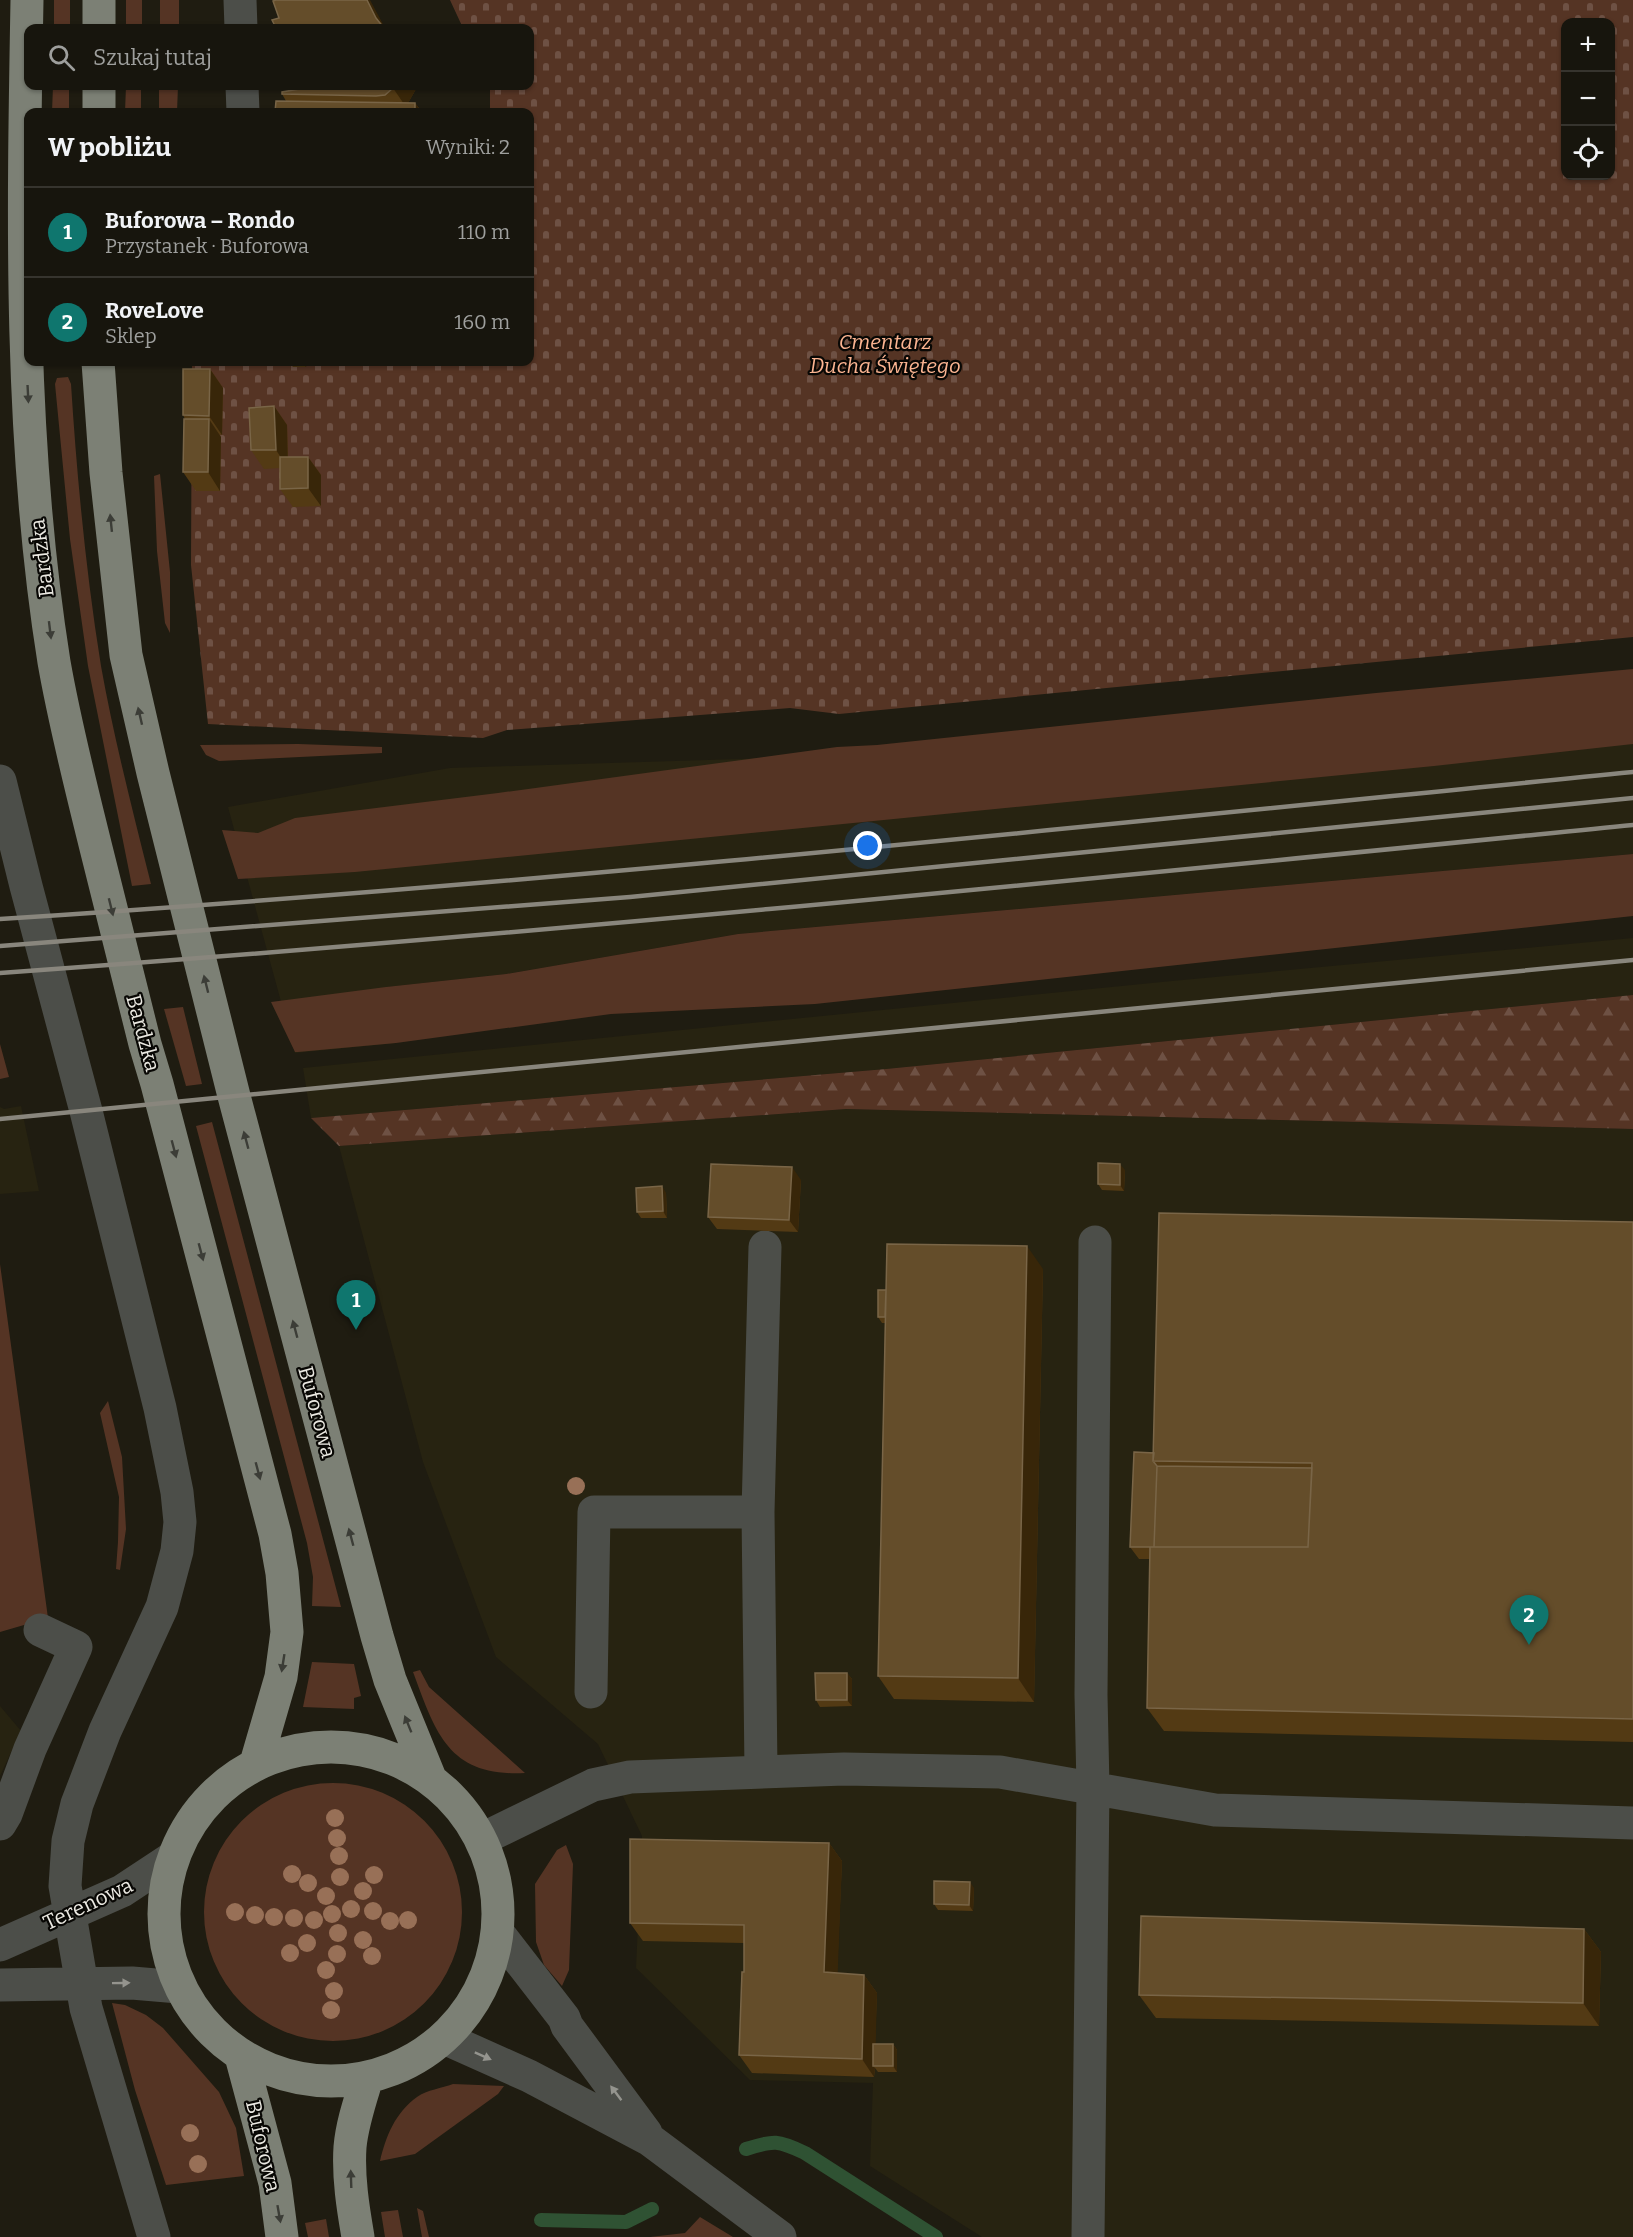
<!DOCTYPE html>
<html lang="pl">
<head>
<meta charset="utf-8">
<style>
	:root { --surface:#17150d; --page:#24221b; --text:#f1f3f6; --muted:#9e9f9d; --line:#36342e; --accent:#0f766e }
	body { margin:0; font-family:Bitter,serif; background:var(--page); color:var(--text) }
	.controls { position:absolute; right:18px; top:18px; display:grid; overflow:hidden; border-radius:12px; box-shadow:0 2px 4px #0004 }
	.controls button { width:54px; height:54px; display:grid; place-items:center; padding:0; border:0; border-bottom:2px solid var(--line); background:var(--surface); color:var(--text); font:30px sans-serif }
	.you { position:absolute; left:868px; top:846px; width:21px; height:21px; margin:-15px; border:4px solid #fff; border-radius:50%; background:#1a73e8; box-shadow:0 0 0 9px #1a73e833 }
	.badge { display:grid; place-items:center; width:39px; height:39px; border-radius:50%; background:var(--accent); color:#fff; font-size:20px; font-weight:700 }
	.pin { position:absolute; translate:-50% -50px; filter:drop-shadow(0 2px 3px #0008) }
	.pin::after { content:''; position:absolute; top:32px; width:21px; height:18px; background:inherit; clip-path:polygon(0 0,100% 0,50% 100%) }
	.list { margin:0; padding:0; list-style:none }
	h2 { display:flex; justify-content:space-between; align-items:center; height:78px; margin:0; padding:0 24px; font-size:26px }
	h2 small { font-size:20px; font-weight:400; color:var(--muted) }
	.list li { display:grid; grid-template-columns:39px 1fr auto; gap:18px; align-items:center; box-sizing:border-box; height:90px; padding:0 24px; border-top:2px solid var(--line) }
	.list b { display:block; font-size:22px; white-space:nowrap }
	.list p { margin:0; font-size:20px; white-space:nowrap; color:var(--muted) }
	.list em { font-size:20px; font-style:normal; color:var(--muted) }
	.icon { flex:none; width:33px; height:33px; fill:none; stroke:currentColor; stroke-width:2; stroke-linecap:round; stroke-linejoin:round }
	.map { position:relative; flex:none; width:1633px; height:2237px; overflow:hidden }
	.search { position:absolute; background:var(--surface); box-shadow:0 2px 4px #0004; left:24px; top:24px; width:510px; height:66px; display:flex; align-items:center; gap:15px; box-sizing:border-box; padding:0 21px; border-radius:12px; color:var(--muted); font-size:22px }
	.panel { position:absolute; background:var(--surface); box-shadow:0 2px 4px #0004; left:24px; top:108px; width:510px; height:258px; border-radius:12px }
	.map>svg:first-child { display:block }
	.built { fill:#272311 }
	.green { fill:#553424 }
	.forest { fill:url(#forest-firs) }
	.cemetery { fill:url(#cemetery-stones); fill-rule:evenodd }
	.lines { fill:none; stroke-linecap:round; stroke-linejoin:round }
	.stream { stroke:#2f5233; stroke-width:14 }
	.minor { stroke:#4c4e49; stroke-width:33 }
	.major { stroke:#7c8075; stroke-width:33 }
	.rail { stroke:#89867d; stroke-width:4.5 }
	.tree { fill:#987057 }
	.wall { fill:#533a14 }
	.shaded-wall { fill:#382609 }
	.building { fill:#644d2a; stroke:#796547; stroke-width:1.5 }
	.oneway { fill:#3c3d37 }
	.oneway2 { fill:#94948e }
	.labels { text-anchor:middle; dominant-baseline:central; stroke-width:4.5; stroke-linejoin:round; paint-order:stroke }
	.park-label { font-size:21px; font-style:italic; fill:#fbb491; stroke:#080704 }
	.street-label { font-size:21px; fill:#ebe9e2; stroke:#080704 }
</style>
</head>
<body>
<div class="map">
<svg width="1633" height="2237" viewBox="0 0 1633 2237">
	<defs>
		<pattern id="forest-firs" width="22" height="20" patternUnits="userSpaceOnUse" patternTransform="scale(1.5)"><rect width="22" height="20" fill="#553424"/><path d="M5 1l3.5 6h-7zM16 11l3.5 6h-7z" fill="#6e5144"/></pattern>
		<pattern id="cemetery-stones" width="16" height="16" patternUnits="userSpaceOnUse" patternTransform="scale(1.5)"><rect width="16" height="16" fill="#553424"/><path d="M2 7V4a2 2 0 0 1 4 0v3zM10 15v-3a2 2 0 0 1 4 0v3z" fill="#6e5144"/></pattern>
	</defs>
	<rect width="100%" height="100%" fill="#1f1c11"/>
	<!-- built -->
	<path class="built" d="M1633 681V854L738 934 506 974 387 987 396 1043 295 1053 228 807 450 768 896 754Z
		M1633 938V995L886 1069 311 1118 303 1068 1172 981Z
		M21 1106 39 1191 0 1194V1107L4 1109Z
		M846 1109 1633 1129V2237H982L870 2166 873 2083 750 2080 636 1968 642 1836 598 1744 496 1657 423 1462 339 1146Z
		M0 1706 21 1731 0 1776Z"/>
	<!-- green -->
	<path class="green" d="M54 0H70V28H54Z
		M126 0H142V28H126Z
		M160 0H179V28H160Z
		M53 86H69V112H52Z
		M126 86H141V112H125Z
		M159 86H178L177 112H159Z
		M68 377 71 384C77 478 86 573 101 666 114 739 133 812 151 884L132 886 88 666 70 539 55 384 57 378Z
		M160 474 170 572V633L165 623 157 551 154 476Z
		M1633 669V744L1434 766 355 872 238 879 222 830 258 833 295 818 498 793 837 747 877 745 1376 693Z
		M298 744 382 747V753L219 761 206 755 200 745Z
		M1633 854V916L815 1004 611 1014 396 1043 298 1052H295L271 1002 386 987 506 974 738 934Z
		M183 1007 202 1084 186 1086 164 1009Z
		M0 1044 9 1077 0 1079Z
		M212 1122 341 1607 312 1606 313 1577 307 1543 196 1126Z
		M0 1264 48 1618 0 1632Z
		M108 1401 122 1457 126 1529 120 1570 116 1569 118 1542 119 1497 100 1413Z
		M312 1662 354 1664 361 1696 354 1698V1709L303 1707Z
		M420 1670 429 1687 525 1773C449 1777 436 1734 413 1672Z
		M204 1912a129 129 0 1 1 258 0a129 129 0 1 1-258 0Z
		M566 1845 573 1864 569 1970 562 1986 544 1965 536 1942 535 1884 557 1850Z
		M112 2003 125 2005 146 2015 163 2028 219 2092 236 2128 244 2176 166 2185 135 2090Z
		M453 2084 504 2086 498 2094 415 2154 380 2161C386 2136 395 2113 417 2097 427 2090 442 2088 453 2084Z
		M417 2208 423 2211 429 2237H422Z
		M398 2210 403 2237H385L381 2212Z
		M700 2217 733 2237H650L685 2233Z
		M326 2219 329 2237H308L305 2223Z"/>
	<!-- forest -->
	<path class="forest" d="M1633 995V1129L846 1109 339 1146 311 1118 886 1069Z"/>
	<!-- cemetery -->
	<path class="cemetery" d="M450 0H1633V637L839 714 790 708 507 730 483 738 208 724 191 565 192 362H530V112H490V86H530V28H463ZM1566 22H1610V176H1566Z"/>
	<g class="lines">
		<!-- stream -->
		<path class="stream" d="M746 2149C774 2140 778 2140 805 2153L936 2237
			M541 2220 626 2222 652 2209"/>
		<!-- minor -->
		<path class="minor" d="M240 0 241 28
			M242 86 243 112
			M0 781 26 886 86 1111 160 1408 177 1492 180 1522 177 1551 162 1607 105 1731 77 1804 68 1841 65 1886 86 2008 154 2237
			M758 1512 765 1247
			M591 1692 594 1512H758L761 1771
			M0 1824 6 1814 30 1749 76 1647 40 1630
			M482 1839 593 1785 630 1777 844 1769 1000 1772 1215 1810 1633 1823
			M499 1934 564 2018 567 2026 646 2133
			M0 1945 122 1891 172 1858
			M0 1985 132 1983 179 1987
			M444 2038 529 2076 650 2140 780 2237
			M1088 2237 1093 1787 1091 1695 1095 1242"/>
		<!-- major -->
		<path class="major" d="M27 0C23 221 19 443 54 662 65 725 81 787 96 848 113 914 129 979 145 1044L157 1084 275 1534 282 1573 287 1632 281 1677 256 1763
			M99 28V0
			M99 112V86
			M98 362 106 473 126 655 153 773 234 1096 377 1636 390 1680 430 1778
			M164 1914a167 167 0 1 1 334 0a167 167 0 1 1-334 0Z
			M241 2056 275 2183 282 2237
			M358 2237C353 2208 348 2177 350 2147 352 2124 360 2101 367 2078"/>
		<!-- rail -->
		<path class="rail" d="M0 919C545 884 1089 826 1633 772
			M0 946 630 897 1633 798
			M0 973C545 934 1089 879 1633 825
			M0 1119 1633 960"/>
	</g>
	<!-- trees -->
	<g class="tree">
		<circle cx="576" cy="1486" r="9"/>
		<circle cx="335" cy="1818" r="9"/>
		<circle cx="337" cy="1838" r="9"/>
		<circle cx="339" cy="1856" r="9"/>
		<circle cx="292" cy="1874" r="9"/>
		<circle cx="374" cy="1875" r="9"/>
		<circle cx="340" cy="1877" r="9"/>
		<circle cx="308" cy="1883" r="9"/>
		<circle cx="363" cy="1891" r="9"/>
		<circle cx="326" cy="1896" r="9"/>
		<circle cx="351" cy="1909" r="9"/>
		<circle cx="373" cy="1911" r="9"/>
		<circle cx="235" cy="1912" r="9"/>
		<circle cx="332" cy="1914" r="9"/>
		<circle cx="255" cy="1915" r="9"/>
		<circle cx="274" cy="1917" r="9"/>
		<circle cx="294" cy="1918" r="9"/>
		<circle cx="314" cy="1920" r="9"/>
		<circle cx="408" cy="1920" r="9"/>
		<circle cx="390" cy="1921" r="9"/>
		<circle cx="338" cy="1933" r="9"/>
		<circle cx="363" cy="1940" r="9"/>
		<circle cx="307" cy="1943" r="9"/>
		<circle cx="290" cy="1953" r="9"/>
		<circle cx="337" cy="1954" r="9"/>
		<circle cx="372" cy="1956" r="9"/>
		<circle cx="326" cy="1970" r="9"/>
		<circle cx="334" cy="1991" r="9"/>
		<circle cx="331" cy="2010" r="9"/>
		<circle cx="190" cy="2133" r="9"/>
		<circle cx="198" cy="2164" r="9"/>
	</g>
	<!-- wall -->
	<path class="wall" d="M297 86H415L416 89 408 103H415L422 112H275L286 101 282 94 299 88Z
		M289 362H307L306 367H293Z
		M210 369 223 388 222 435 219 434 221 437 220 491H196L183 472 185 419 183 415Z
		M274 406 287 425 288 457H308L321 475V506L293 507 280 489V468L264 469 251 450Z
		M1125 1170 1124 1191 1102 1190 1098 1184Z
		M801 1180 798 1232 717 1229 708 1217Z
		M666 1193 667 1218H641L637 1212Z
		M1159 1213 1633 1222V1742L1164 1731 1147 1708 1150 1559H1139L1130 1547 1154 1453Z
		M1043 1269 1034 1702 894 1699 878 1676 885 1323H882L878 1317 886 1290Z
		M847 1673 852 1679V1706L820 1707 816 1700Z
		M829 1843 842 1861 837 1973 864 1975 877 1993 875 2044H893L897 2050V2072H878L875 2068 874 2077 752 2073 739 2055 744 1972V1943L643 1941 630 1923Z
		M974 1888 973 1911 938 1910 934 1904Z
		M1584 1929 1601 1952 1599 2026 1156 2018 1139 1995Z"/>
	<!-- shaded-wall -->
	<path class="shaded-wall" d="M367 0H370L385 28H384L376 18Z
		M395 86H415L416 89 406 107 393 88Z
		M415 103 422 112H415Z
		M302 362H307L306 367Z
		M210 369 223 388 222 435 209 416Z
		M274 406 287 425 288 468 276 450Z
		M209 419 221 437 220 491 208 472Z
		M308 457 321 475V506L308 488Z
		M1120 1164 1125 1170 1124 1191 1120 1185Z
		M792 1167 801 1180 798 1232 789 1220Z
		M662 1186 666 1193 667 1218 663 1211Z
		M1027 1246 1043 1269 1034 1702 1018 1678Z
		M847 1673 852 1679V1706L847 1700Z
		M829 1843 842 1861 837 1990 824 1972Z
		M970 1882 974 1888 973 1911 969 1905Z
		M1584 1929 1601 1952 1599 2026 1583 2003Z
		M864 1975 877 1993 875 2066H873L875 2068 874 2077 862 2059Z
		M893 2044 897 2050V2072L893 2066Z"/>
	<!-- building -->
	<path class="building" d="M276 0H367L376 18 384 28H276L272 20 279 18 273 1Z
		M301 86H395L393 88 385 95 376 96 282 94V92L299 89Z
		M276 101 415 103V112H275Z
		M183 369H210L209 416 183 415Z
		M274 406 276 450H251L249 408Z
		M184 419H209L208 472H183Z
		M280 457H308V488L280 489Z
		M1098 1163 1120 1164V1185L1098 1184Z
		M711 1164 792 1167 789 1220 708 1217Z
		M662 1186 663 1211 637 1212 636 1188Z
		M1159 1213 1633 1222V1719L1147 1708 1150 1547H1308L1312 1463 1153 1461Z
		M887 1244 1027 1246 1018 1678 878 1676Z
		M878 1290H886L885 1317H878Z
		M1134 1452 1154 1453 1153 1461 1157 1466 1154 1547H1130Z
		M1157 1466 1312 1468 1308 1547H1154Z
		M815 1673H847V1700H816Z
		M630 1839 829 1843 824 1972 864 1975 862 2059 739 2055 742 1972H744V1925L630 1923Z
		M934 1881 970 1882 969 1905 934 1904Z
		M1141 1916 1584 1929 1583 2003 1139 1995Z
		M873 2044H893V2066H873Z"/>
	<!-- one-way arrows -->
	<defs><path id="oneway-solid" d="M-6-.8H1V-3.2L6.5 0L1 3.2V.8H-6Z" transform="scale(1.5)"/></defs>
	<g class="oneway">
		<use href="#oneway-solid" transform="translate(28 394) rotate(87)"/>
		<use href="#oneway-solid" transform="translate(111 523) rotate(-96)"/>
		<use href="#oneway-solid" transform="translate(50 630) rotate(83)"/>
		<use href="#oneway-solid" transform="translate(140 716) rotate(-103)"/>
		<use href="#oneway-solid" transform="translate(111 907) rotate(76)"/>
		<use href="#oneway-solid" transform="translate(206 984) rotate(-104)"/>
		<use href="#oneway-solid" transform="translate(246 1140) rotate(-105)"/>
		<use href="#oneway-solid" transform="translate(174 1149) rotate(75)"/>
		<use href="#oneway-solid" transform="translate(201 1252) rotate(75)"/>
		<use href="#oneway-solid" transform="translate(295 1329) rotate(-105)"/>
		<use href="#oneway-solid" transform="translate(258 1471) rotate(75)"/>
		<use href="#oneway-solid" transform="translate(351 1537) rotate(-105)"/>
		<use href="#oneway-solid" transform="translate(283 1663) rotate(99)"/>
		<use href="#oneway-solid" transform="translate(408 1724) rotate(-112)"/>
		<use href="#oneway-solid" transform="translate(351 2179) rotate(-92)"/>
		<use href="#oneway-solid" transform="translate(279 2214) rotate(80)"/>
	</g>
	<g class="oneway2">
		<use href="#oneway-solid" transform="translate(121 1983) rotate(-1)"/>
		<use href="#oneway-solid" transform="translate(483 2056) rotate(24)"/>
		<use href="#oneway-solid" transform="translate(616 2093) rotate(-127)"/>
	</g>
	<g class="labels">
		<!-- park labels -->
		<g class="park-label">
			<text x="885" y="342">Cmentarz<tspan x="885" dy="24">Ducha Świętego</tspan></text>
		</g>
		<!-- street labels -->
		<g class="street-label">
			<text transform="translate(42 558) rotate(-97)">Bardzka</text>
			<text transform="translate(143 1033) rotate(75)">Bardzka</text>
			<text transform="translate(317 1412) rotate(75)">Buforowa</text>
			<text transform="translate(88 1904) rotate(-25)">Terenowa</text>
			<text transform="translate(263 2146) rotate(77)">Buforowa</text>
		</g>
	</g>
</svg>
<div class="controls">
<button>+</button>
<button>−</button>
<button><svg class="icon" aria-label="locate" viewBox="0 0 24 24"><circle cx="12" cy="12" r="6"/><path d="M12 2v4M12 18v4M2 12h4M18 12h4"/></svg></button>
</div>
<div class="you"></div>
<div class="pin badge" style="left:356px;top:1330px">1</div>
<div class="pin badge" style="left:1529px;top:1645px">2</div>
<div class="search"><svg class="icon" aria-label="search" viewBox="0 0 24 24"><circle cx="10" cy="10" r="6"/><path d="M15 15l6 6"/></svg>Szukaj tutaj</div>
<section class="panel">
<h2>W pobliżu<small>Wyniki: 2</small></h2>
<ul class="list">
<li><span class="badge">1</span><div><b>Buforowa – Rondo</b><p>Przystanek · Buforowa</p></div><em>110 m</em></li>
<li><span class="badge">2</span><div><b>RoveLove</b><p>Sklep</p></div><em>160 m</em></li>
</ul>
</section>
</div>
</body>
</html>
